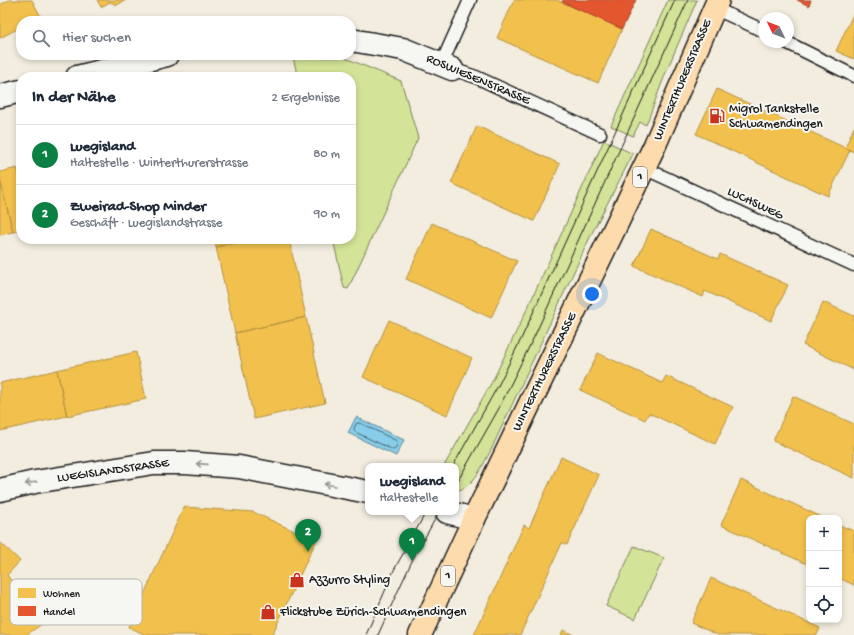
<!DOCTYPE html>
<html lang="de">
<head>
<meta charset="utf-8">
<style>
	:root { --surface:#fff; --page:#f2f2f3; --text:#1f2937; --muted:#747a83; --line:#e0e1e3; --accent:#0b8043 }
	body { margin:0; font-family:"Gochi Hand",sans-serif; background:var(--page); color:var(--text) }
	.controls { position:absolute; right:12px; bottom:12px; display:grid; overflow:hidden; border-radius:8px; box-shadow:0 2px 6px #0003 }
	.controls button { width:36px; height:36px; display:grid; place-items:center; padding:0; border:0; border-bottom:1px solid var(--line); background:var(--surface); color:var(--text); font:20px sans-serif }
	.compass { position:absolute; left:758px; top:12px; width:36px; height:36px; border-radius:50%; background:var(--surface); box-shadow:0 2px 6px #0003; rotate:313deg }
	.you { position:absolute; left:592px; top:294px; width:14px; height:14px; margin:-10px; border:3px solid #fff; border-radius:50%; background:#1a73e8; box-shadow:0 0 0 6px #1a73e833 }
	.badge { display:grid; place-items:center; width:26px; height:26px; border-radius:50%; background:var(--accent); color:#fff; font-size:13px; font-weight:700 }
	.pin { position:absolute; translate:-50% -33px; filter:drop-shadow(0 1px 2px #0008) }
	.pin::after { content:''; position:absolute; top:21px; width:14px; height:12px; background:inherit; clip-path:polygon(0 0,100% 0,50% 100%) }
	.popup { position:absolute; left:365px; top:463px; width:94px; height:52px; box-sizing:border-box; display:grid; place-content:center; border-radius:8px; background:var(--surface); filter:drop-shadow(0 1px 3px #0005); font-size:13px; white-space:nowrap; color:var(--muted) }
	.popup b { font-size:15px; color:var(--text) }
	.popup::after { content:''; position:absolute; left:50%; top:100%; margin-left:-8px; border:8px solid transparent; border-top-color:var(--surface) }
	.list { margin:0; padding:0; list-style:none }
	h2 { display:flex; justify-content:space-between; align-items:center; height:52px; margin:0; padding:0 16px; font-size:17px }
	h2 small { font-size:13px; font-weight:400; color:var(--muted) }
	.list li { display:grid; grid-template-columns:26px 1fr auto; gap:12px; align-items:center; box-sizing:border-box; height:60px; padding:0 16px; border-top:1px solid var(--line) }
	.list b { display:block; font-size:15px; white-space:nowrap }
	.list p { margin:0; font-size:13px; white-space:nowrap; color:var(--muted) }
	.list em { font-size:13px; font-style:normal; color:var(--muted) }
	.icon { flex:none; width:22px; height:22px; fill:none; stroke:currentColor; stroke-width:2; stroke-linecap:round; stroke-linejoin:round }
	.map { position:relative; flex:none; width:854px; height:635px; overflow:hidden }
	.search { position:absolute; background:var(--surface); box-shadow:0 2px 6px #0003; left:16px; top:16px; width:340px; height:44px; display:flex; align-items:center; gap:10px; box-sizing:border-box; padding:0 14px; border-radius:16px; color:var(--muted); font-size:15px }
	.panel { position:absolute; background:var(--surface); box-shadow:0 2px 6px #0003; left:16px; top:72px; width:340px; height:172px; border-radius:16px }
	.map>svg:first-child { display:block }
	.green { fill:#d3e397; stroke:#78805a }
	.water { fill:#88cdea; stroke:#5d8698 }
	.homes { fill:#f2c14e; stroke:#b2903f }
	.shops { fill:#e4572e; stroke:#a84529 }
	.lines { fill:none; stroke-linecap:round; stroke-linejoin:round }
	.shore { stroke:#47636e; stroke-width:1 }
	.service-casing { stroke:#1c1c1c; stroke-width:15 }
	.minor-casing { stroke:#1c1c1c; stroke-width:25 }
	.primary-casing { stroke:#1c1c1c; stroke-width:25 }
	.service { stroke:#f6f6f2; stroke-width:12 }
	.minor { stroke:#f6f6f2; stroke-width:22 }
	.primary { stroke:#fddbac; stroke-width:22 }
	.tram { stroke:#1c1c1c; stroke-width:1 }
	.oneway { stroke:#949492 }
	.labels { text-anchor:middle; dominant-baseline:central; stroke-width:4; stroke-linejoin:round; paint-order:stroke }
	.shield { fill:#f6f6f2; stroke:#5d5d5c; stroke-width:1 }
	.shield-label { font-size:12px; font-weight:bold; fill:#1c1c1c }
	.street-label { font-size:13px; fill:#1c1c1c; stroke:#f6f6f2 }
	.poi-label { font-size:13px; fill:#1c1c1c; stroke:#f6f6f2; text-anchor:start }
	.key { fill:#f6f6f2; stroke:#b5b5b2; stroke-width:1 }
	.key-label { font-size:11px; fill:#1c1c1c }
</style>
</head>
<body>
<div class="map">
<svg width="854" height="635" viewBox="0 0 854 635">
	<rect width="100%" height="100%" fill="#f3ede0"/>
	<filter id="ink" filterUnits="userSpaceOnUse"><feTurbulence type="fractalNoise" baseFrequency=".025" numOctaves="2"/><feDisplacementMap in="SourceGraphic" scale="8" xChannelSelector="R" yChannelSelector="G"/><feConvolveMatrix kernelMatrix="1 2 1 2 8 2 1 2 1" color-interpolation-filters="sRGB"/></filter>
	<g filter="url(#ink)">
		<!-- green -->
		<path class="green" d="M668 0H697L666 72 646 125 640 122 633 136 611 126Z
			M343 57 401 81 418 138 348 289 344 288 333 239H351V77H298L293 58Z
			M604 140 633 154 591 235 491 450C482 466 475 486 456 491V466H444L493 380 529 305Z
			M634 546 664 558 635 619 606 606Z"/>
		<!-- water -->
		<path class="water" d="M356 417 404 440 396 456 348 433Z"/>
		<!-- homes -->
		<path class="homes" d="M9 0H32L41 17 34 21H21V27L0 38V5Z
			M97 0H126L117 5 110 2 101 7Z
			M514 0H557L622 29 598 83 497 38Z
			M854 12V59L836 51Z
			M717 89 850 150 828 196 696 134Z
			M477 126 560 164 534 221 451 183Z
			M854 127V152L845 148Z
			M17 168 20 179H21V230L13 232 0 180V172Z
			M0 180 13 232 0 235Z
			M432 223 517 261 491 318 406 279Z
			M651 229 718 259 720 254 788 285 771 321 705 291 703 297 634 266Z
			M214 239H252L216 247Z
			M252 239H289L306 317 235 333 216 247Z
			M823 302 854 316V370L803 345Z
			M306 317 325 403 254 419 235 333Z
			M389 320 472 358 447 415 363 377Z
			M136 352 146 399 67 416 57 370Z
			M598 353 662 383 666 376 733 407 715 444 649 413 645 420 580 390Z
			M57 370 67 416 0 431V383Z
			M793 396 854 424V478L773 441Z
			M561 457 599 475 567 545 562 543 520 635H474L524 525 529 528Z
			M741 480 824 518H809V565L721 525Z
			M184 507 253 512 316 541 272 635H146L129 627Z
			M839 525 854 531V585L839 578Z
			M0 542 20 561 7 575 42 624 26 635H0Z
			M711 578 820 628 817 635H718L691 623Z
			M563 630 574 635H561Z"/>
		<!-- shops -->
		<path class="shops" d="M563 0H636L622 29 562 2Z
			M797 0H811L809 6Z"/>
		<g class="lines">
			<!-- shore -->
			<path class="shore" d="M357 423H360L397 441 398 443 395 449 393 450 355 432 354 429Z"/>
			<defs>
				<path id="service" d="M714 8 764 31
					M786 42 854 76
					M441 65 470 0
					M452 69 476 77 600 134
					M644 168 854 265"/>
				<path id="minor" d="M351 40 403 49 452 69
					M77 77 167 55
					M0 96 21 91
					M0 490 35 482 154 463H185L239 467 368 492
					M447 512 474 519"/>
				<path id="primary" d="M420 635 474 519 654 147 718 0"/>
			</defs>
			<!-- service casing -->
			<use href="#service" class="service-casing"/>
			<!-- minor casing -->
			<use href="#minor" class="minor-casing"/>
			<!-- primary casing -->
			<use href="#primary" class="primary-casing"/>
			<!-- service -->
			<use href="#service" class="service"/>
			<!-- minor -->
			<use href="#minor" class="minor"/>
			<!-- primary -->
			<use href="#primary" class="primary"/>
			<!-- tram -->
			<path class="tram" d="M453 466 499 384 522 337 675 0
				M456 484 498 410 535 335 688 0
				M366 635 394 570 426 512
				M378 635 392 604 412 561 439 512"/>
		</g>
		<!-- one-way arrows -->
		<defs><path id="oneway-shaft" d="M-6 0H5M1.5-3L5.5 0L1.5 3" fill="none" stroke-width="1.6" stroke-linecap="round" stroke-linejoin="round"/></defs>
		<g class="oneway">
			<use href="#oneway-shaft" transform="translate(202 464) rotate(-176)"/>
			<use href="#oneway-shaft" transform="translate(31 483) rotate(168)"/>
			<use href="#oneway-shaft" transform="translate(330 485) rotate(-169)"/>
		</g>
	</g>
	<!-- icons -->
	<defs>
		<symbol id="fuel-bare" viewBox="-9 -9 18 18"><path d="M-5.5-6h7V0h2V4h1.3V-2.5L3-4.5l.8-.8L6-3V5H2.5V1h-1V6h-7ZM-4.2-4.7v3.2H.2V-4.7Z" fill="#c8321e" stroke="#f6f6f2" stroke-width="2.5" paint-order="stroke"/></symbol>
		<symbol id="shop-bare" viewBox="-9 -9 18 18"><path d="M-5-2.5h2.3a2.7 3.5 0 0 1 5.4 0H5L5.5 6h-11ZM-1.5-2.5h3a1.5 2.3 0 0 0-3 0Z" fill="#c8321e" stroke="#f6f6f2" stroke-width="2.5" paint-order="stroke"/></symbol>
	</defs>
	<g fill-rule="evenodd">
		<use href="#fuel-bare" x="706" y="105" width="22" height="22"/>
		<use href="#shop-bare" x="286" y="569" width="22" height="22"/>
		<use href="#shop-bare" x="257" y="601" width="22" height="22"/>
	</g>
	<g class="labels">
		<!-- shield labels -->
		<g class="shield">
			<rect x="633" y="167" width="14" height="20" rx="3"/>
			<rect x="441" y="566" width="14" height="20" rx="3"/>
		</g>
		<g class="shield-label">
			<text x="640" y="177">1</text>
			<text x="448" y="576">1</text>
		</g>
		<!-- street labels -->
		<g class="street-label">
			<text transform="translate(478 80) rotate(23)">ROSWIESENSTRASSE</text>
			<text transform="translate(683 80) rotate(-67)">WINTERTHURERSTRASSE</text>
			<text transform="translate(755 204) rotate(25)">LUCHSWEG</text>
			<text transform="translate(545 372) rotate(-64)">WINTERTHURERSTRASSE</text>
			<text transform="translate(113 471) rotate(-8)">LUEGISLANDSTRASSE</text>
		</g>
		<!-- poi labels -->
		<g class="poi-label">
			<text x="729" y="109">Migrol Tankstelle<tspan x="729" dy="15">Schwamendingen</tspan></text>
			<text x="309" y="580">Azzurro Styling</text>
			<text x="280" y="612">Flickstube Zürich-Schwamendingen</text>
		</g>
	</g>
	<!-- legend -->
	<rect x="10" y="579" width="132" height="46" rx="6" class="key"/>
	<rect x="18" y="588" width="18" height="10" fill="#f2c14e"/>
	<rect x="18" y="606" width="18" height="10" fill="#e4572e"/>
	<g class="key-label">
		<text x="43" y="597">Wohnen</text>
		<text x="43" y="615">Handel</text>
	</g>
</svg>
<div class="controls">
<button>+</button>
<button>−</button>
<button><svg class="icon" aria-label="locate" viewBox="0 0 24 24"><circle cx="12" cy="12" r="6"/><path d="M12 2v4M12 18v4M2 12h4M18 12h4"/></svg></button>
</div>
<svg class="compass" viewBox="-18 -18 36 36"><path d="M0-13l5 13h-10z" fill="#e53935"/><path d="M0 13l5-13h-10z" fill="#747a83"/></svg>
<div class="you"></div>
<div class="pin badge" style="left:412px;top:561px">1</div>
<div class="popup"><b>Luegisland</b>Haltestelle</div>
<div class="pin badge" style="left:308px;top:552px">2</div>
<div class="search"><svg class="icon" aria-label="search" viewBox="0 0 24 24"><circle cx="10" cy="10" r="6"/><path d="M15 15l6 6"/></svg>Hier suchen</div>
<section class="panel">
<h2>In der Nähe<small>2 Ergebnisse</small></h2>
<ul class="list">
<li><span class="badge">1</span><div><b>Luegisland</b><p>Haltestelle · Winterthurerstrasse</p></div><em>80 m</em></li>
<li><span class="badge">2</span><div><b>Zweirad-Shop Minder</b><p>Geschäft · Luegislandstrasse</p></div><em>90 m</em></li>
</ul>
</section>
</div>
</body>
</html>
